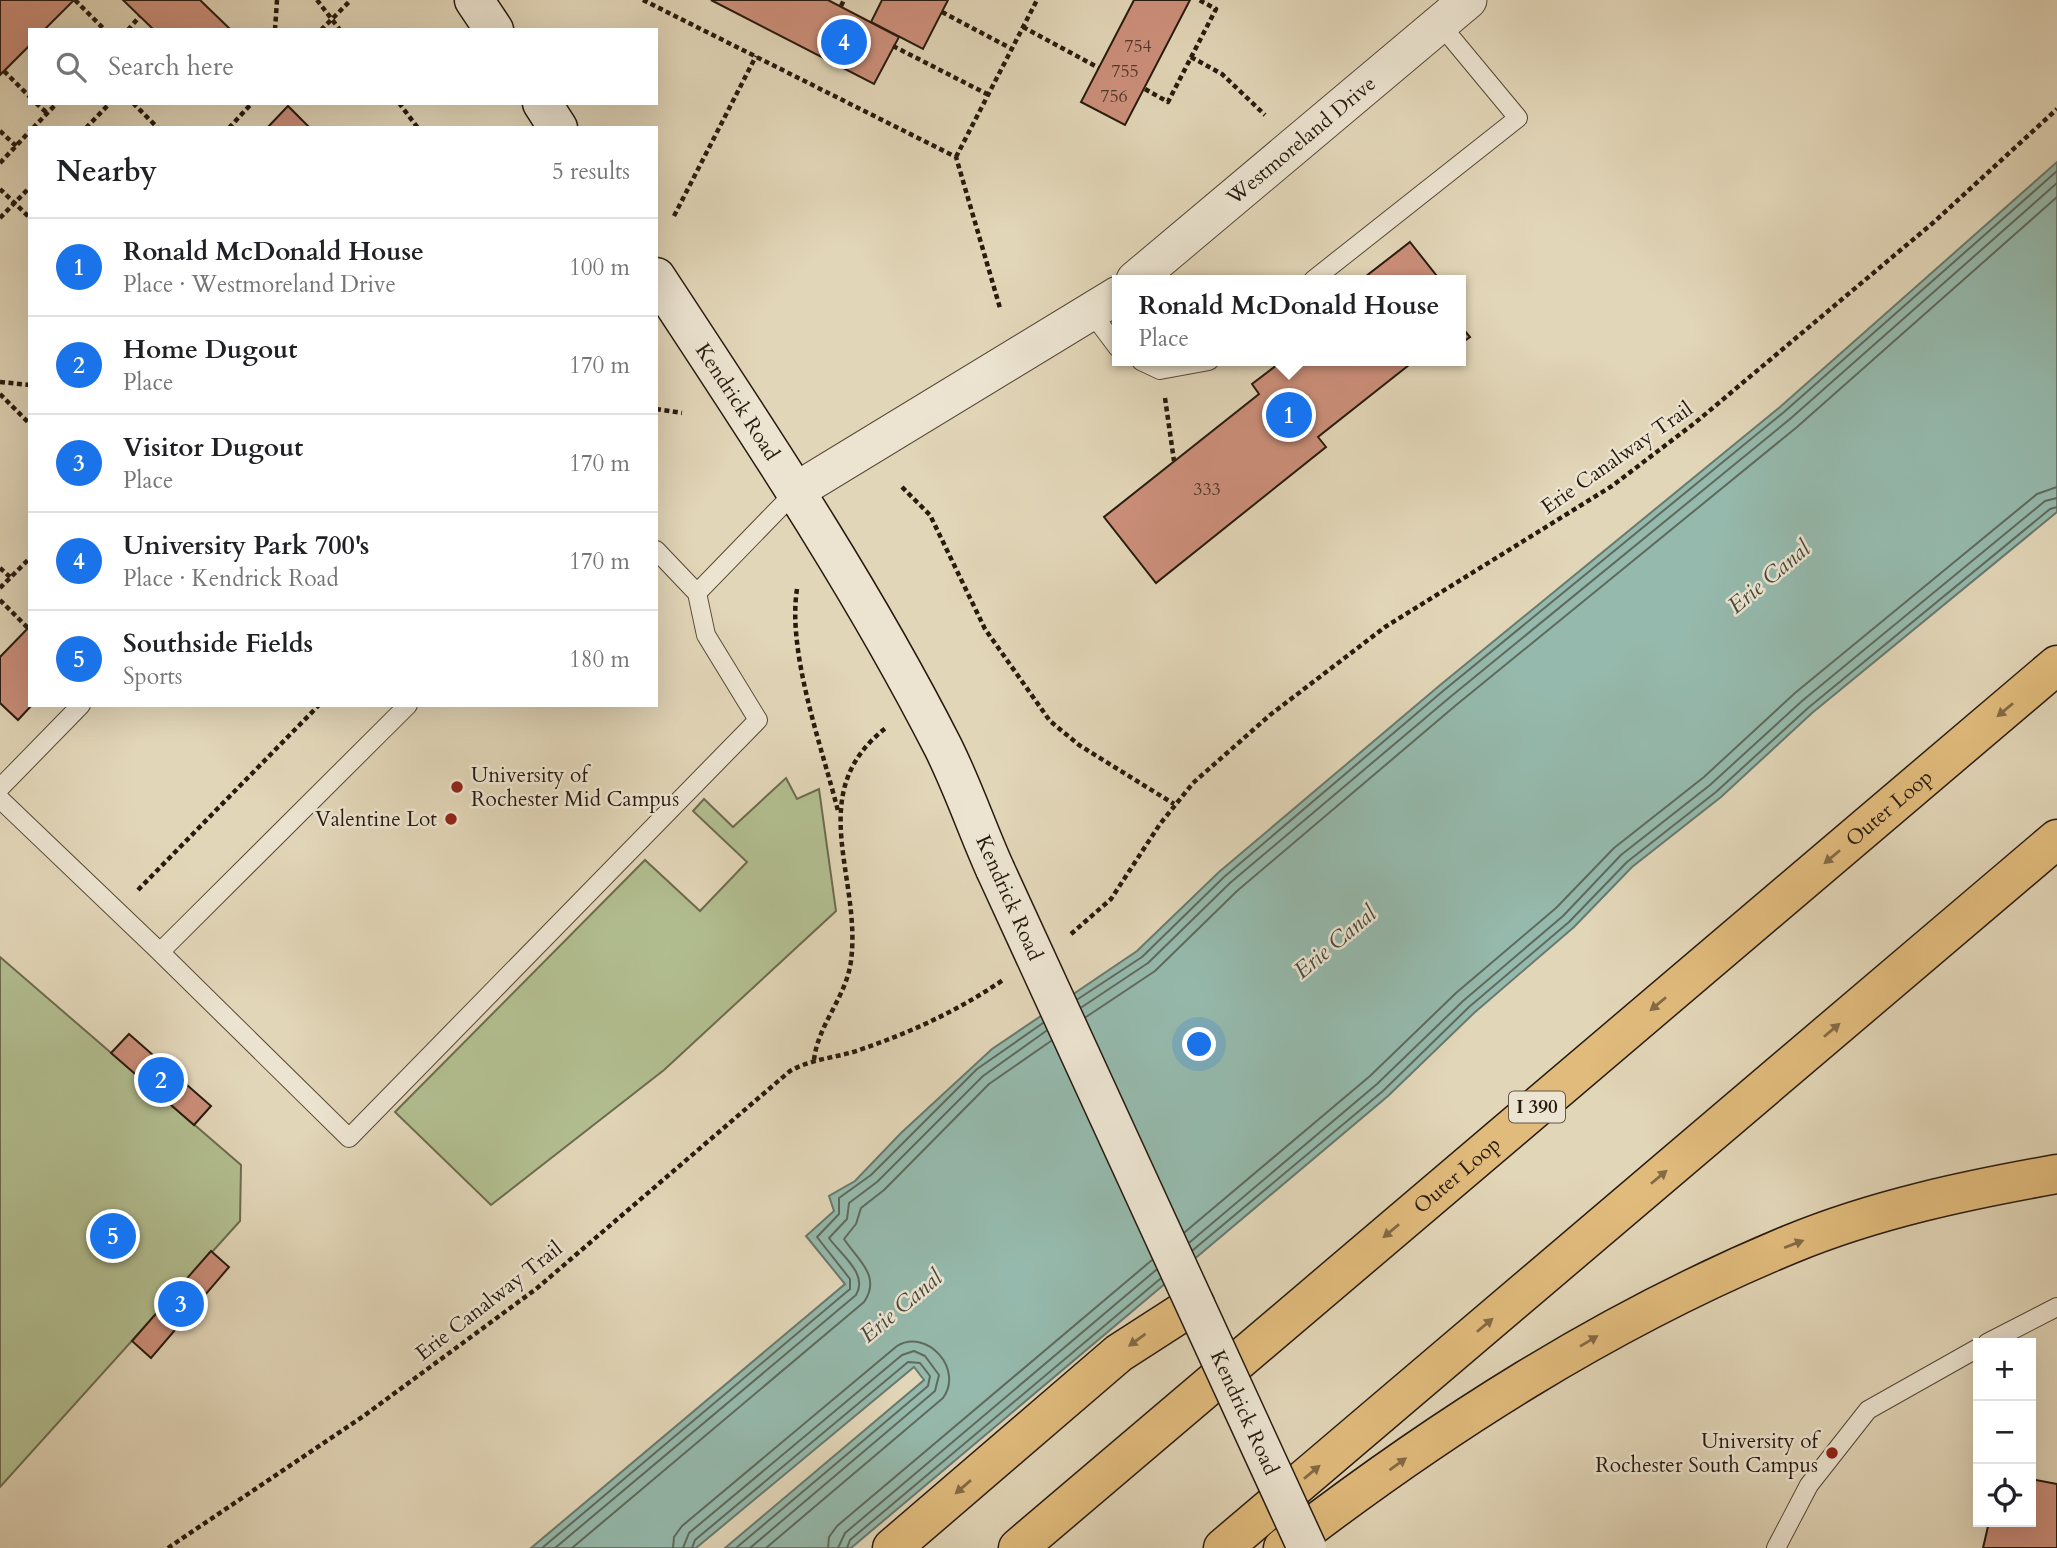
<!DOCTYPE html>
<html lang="en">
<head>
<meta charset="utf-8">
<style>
	:root { --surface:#fff; --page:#f6f6f6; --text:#202124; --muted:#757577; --line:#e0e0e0; --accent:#1a73e8 }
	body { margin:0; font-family:Cardo,serif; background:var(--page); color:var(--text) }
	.controls { position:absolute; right:21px; bottom:21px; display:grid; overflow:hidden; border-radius:0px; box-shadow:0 7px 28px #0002 }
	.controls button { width:63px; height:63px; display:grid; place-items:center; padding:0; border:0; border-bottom:2px solid var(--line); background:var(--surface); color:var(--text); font:35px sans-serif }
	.you { position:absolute; left:1200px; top:1045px; width:24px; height:24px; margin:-18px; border:5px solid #fff; border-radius:50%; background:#1a73e8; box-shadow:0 0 0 10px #1a73e833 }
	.badge { display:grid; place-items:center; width:46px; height:46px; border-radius:50%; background:var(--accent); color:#fff; font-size:23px; font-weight:700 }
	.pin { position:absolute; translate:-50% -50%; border:4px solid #fff; box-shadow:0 2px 7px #0006 }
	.popup { position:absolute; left:1112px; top:275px; width:354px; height:91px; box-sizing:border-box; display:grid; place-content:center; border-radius:0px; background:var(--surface); filter:drop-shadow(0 2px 5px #0005); font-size:23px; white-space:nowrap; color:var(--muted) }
	.popup b { font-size:26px; color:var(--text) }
	.popup::after { content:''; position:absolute; left:50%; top:100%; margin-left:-14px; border:14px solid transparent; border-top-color:var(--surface) }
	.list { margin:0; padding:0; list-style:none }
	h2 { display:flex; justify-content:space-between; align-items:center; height:91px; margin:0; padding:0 28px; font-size:30px }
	h2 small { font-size:23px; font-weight:400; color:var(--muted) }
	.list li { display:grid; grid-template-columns:46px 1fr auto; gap:21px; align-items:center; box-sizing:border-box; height:98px; padding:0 28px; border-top:2px solid var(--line) }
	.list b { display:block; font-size:26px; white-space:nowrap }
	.list p { margin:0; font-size:23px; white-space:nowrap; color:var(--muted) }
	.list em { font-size:23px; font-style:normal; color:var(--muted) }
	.icon { flex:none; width:38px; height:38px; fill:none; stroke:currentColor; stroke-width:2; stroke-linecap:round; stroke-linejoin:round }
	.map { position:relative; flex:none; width:2057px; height:1548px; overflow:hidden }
	.search { position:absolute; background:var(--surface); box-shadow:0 7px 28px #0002; left:28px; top:28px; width:630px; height:77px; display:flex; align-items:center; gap:18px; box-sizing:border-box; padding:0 24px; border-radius:0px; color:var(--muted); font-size:26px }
	.panel { position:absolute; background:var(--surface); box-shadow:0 7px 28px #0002; left:28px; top:126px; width:630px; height:581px; border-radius:0px }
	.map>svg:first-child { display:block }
	.green { fill:#b2be90; stroke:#6c6c4f; stroke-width:2 }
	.water { fill:#95b9ac; stroke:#69796d; stroke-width:2 }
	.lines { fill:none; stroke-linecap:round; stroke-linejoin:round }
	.shore { stroke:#5e6a5d; stroke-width:2 }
	.building { fill:#cc8f7a; stroke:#271a0e; stroke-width:2 }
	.lane-casing { stroke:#564938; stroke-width:20 }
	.street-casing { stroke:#564938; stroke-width:39 }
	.secondary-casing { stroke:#271a0e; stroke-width:41 }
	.highway-casing { stroke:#271a0e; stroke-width:41 }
	.path { stroke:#271a0e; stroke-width:4.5; stroke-dasharray:5 3.5; stroke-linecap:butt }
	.lane { stroke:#ece4d1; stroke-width:18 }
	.street { stroke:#ece4d1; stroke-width:37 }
	.secondary { stroke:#ece4d1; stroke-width:38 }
	.highway { stroke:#e1bb7c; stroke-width:38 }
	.secondary-bridge-casing { stroke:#271a0e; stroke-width:41; stroke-linecap:butt }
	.secondary-bridge { stroke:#ece4d1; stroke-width:38 }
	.oneway { fill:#846a45 }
	.poi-dot { fill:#8f2418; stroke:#ece4d1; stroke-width:2.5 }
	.labels { text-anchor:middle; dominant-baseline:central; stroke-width:5; stroke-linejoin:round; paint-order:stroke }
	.number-label { font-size:18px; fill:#503729 }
	.shield { fill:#ece4d1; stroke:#625748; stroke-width:2 }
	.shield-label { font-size:19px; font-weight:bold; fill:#271a0e }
	.street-label { font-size:21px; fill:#271a0e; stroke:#ece4d1 }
	.poi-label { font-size:21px; fill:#271a0e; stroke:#ece4d1; text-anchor:end }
	.water-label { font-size:23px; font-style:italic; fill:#484a3d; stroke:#ece4d1 }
</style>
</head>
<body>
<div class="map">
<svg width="2057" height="1548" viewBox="0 0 2057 1548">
	<rect width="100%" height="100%" fill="#e2d6b8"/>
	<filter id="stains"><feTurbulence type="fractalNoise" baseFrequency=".00286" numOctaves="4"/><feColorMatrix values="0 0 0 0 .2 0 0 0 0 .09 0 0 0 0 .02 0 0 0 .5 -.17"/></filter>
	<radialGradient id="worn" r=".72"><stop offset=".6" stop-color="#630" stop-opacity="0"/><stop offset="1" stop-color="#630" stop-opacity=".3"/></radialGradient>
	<!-- green -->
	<path class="green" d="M786 778 797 799 819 789 836 911 664 1070 491 1205 395 1112 645 860 700 911 747 862 693 811 704 799 733 827Z
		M0 957 241 1165 240 1221 0 1487Z"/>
	<!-- water -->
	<path class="water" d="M2057 162V512L1812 713 1721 797 1632 867 1574 927 1474 1013 1388 1096 851 1548H725L924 1380 914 1367 696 1548H531L845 1284 806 1236 834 1211 829 1196 855 1181 901 1133 992 1049 1137 951 1219 872 1439 686 1780 407Z"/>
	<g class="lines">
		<!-- shore -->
		<path class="shore" d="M1078 999 1142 957 1224 877 1443 691 1784 412 2057 171
			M1082 1007 1148 963 1230 883 1449 698 1790 419 2057 183
			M1086 1017 1155 971 1237 891 1455 706 1797 427 2057 197
			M1185 1232 1370 1076 1456 993 1556 908 1614 848 1704 777 1795 693 2037 494 2057 487
			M1190 1242 1377 1084 1463 1001 1563 916 1621 855 1710 785 1802 701 2045 501 2057 498
			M1193 1250 1383 1091 1469 1007 1569 922 1627 862 1716 792 1808 708 2050 509 2057 507
			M542 1548 850 1289V1279L817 1237 839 1214V1198L871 1175 977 1069 1043 1023
			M555 1548 856 1295C869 1274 840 1254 829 1238L847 1219 849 1203 877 1182 983 1076 1046 1031
			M572 1548 864 1302C882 1276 857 1259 844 1239L856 1224 861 1208 884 1190 989 1084 1051 1041
			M673 1548 674 1537 682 1526 897 1346C927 1328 964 1369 943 1398L766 1548
			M683 1548 689 1533 902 1355 914 1351 925 1356 939 1375 935 1391 750 1548
			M692 1548 695 1540 908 1362 920 1363 930 1376 928 1386 736 1548
			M828 1548 829 1537 837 1526 1152 1260
			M838 1548 845 1533 1156 1270
			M847 1548 850 1540 1160 1279"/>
	</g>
	<!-- building -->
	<path class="building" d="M0 0H74L44 30H30V45L0 75Z
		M123 0H200L231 30H154Z
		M711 0H828L899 37 874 84Z
		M882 0H948L923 49 871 22Z
		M1134 0H1190L1125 125 1081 102Z
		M288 106 310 128H267Z
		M1410 242 1440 280H1361Z
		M1460 325 1470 337 1460 344Z
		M1282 361H1414L1318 437 1326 447 1156 583 1104 517 1259 394 1252 384Z
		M30 626V705H32L18 720 0 703V657Z
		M129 1034 211 1106 194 1125 111 1053Z
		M211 1251 229 1267 151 1358 132 1341Z
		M2031 1479 2057 1484V1548H1983L1989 1522H2031Z"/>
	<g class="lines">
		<defs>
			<path id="lane" d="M1313 280 1518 118 1440 24
				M1091 312 1118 348
				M1141 361 1160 370 1209 361
				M697 593 796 491
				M408 705 160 952 349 1138 758 720 706 635 697 593 656 550
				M0 788 81 705
				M0 799 160 952
				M1987 1343 2057 1307
				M1776 1548 1809 1485 1868 1410 1978 1348"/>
			<g id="street">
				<path id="s1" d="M1135 280 1468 0"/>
				<path d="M796 491 1118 295"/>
			</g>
			<g id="secondary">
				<path d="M474 0 494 30"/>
				<path d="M542 103 558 128"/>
				<path id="s2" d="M656 277C757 431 860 584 943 747 963 787 977 829 995 869"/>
			</g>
			<g id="highway">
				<path d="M892 1548 1119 1353 1195 1304"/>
				<path id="s3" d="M1018 1548 2057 665"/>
				<path d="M1223 1548 2057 839"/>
				<path d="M1283 1548C1440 1427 1607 1320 1791 1244 1876 1209 1967 1190 2057 1174"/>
			</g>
		</defs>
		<!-- lane casing -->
		<use href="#lane" class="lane-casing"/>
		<!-- street casing -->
		<use href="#street" class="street-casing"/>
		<!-- secondary casing -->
		<use href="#secondary" class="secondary-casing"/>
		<!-- highway casing -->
		<use href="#highway" class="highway-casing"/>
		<!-- path -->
		<path class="path" d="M75 0 105 30
			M317 0 340 30
			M643 0 956 157 1000 308
			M841 6 844 0
			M942 12 1012 49
			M1023 27 1099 68
			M128 30 140 16
			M275 30 277 0
			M321 30 351 0
			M893 46 989 95
			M1191 57 1222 74 1265 115
			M4 71 30 97
			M1145 89 1168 102 1216 9 1199 0
			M36 103 47 113
			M133 103 158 128
			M399 103 418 128
			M33 128 57 103
			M86 128 110 103
			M229 128 252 103
			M0 131 16 146
			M956 157 1037 0
			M0 163 30 131
			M0 189 30 218
			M674 216 756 56
			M0 218 30 187
			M0 382 30 385
			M0 394 30 424
			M1165 398 1174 461
			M656 409 682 413
			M902 487 930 515 985 629 1050 721 1079 745 1174 804
			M0 568 10 577
			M0 588 30 558
			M797 589C787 653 822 747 838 811
			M0 600 28 628
			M138 890 319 705
			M1071 934 1111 899 1160 824 1193 783 1270 715 1385 627 1612 486 1696 422 1934 222 2057 109
			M814 1060C818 1024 846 998 851 961 862 876 802 792 887 727
			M168 1548 365 1415 536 1289 790 1071C813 1058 838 1058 862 1049 912 1032 959 1010 1003 980"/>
		<!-- lane -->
		<use href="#lane" class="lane"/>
		<!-- street -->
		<use href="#street" class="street"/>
		<!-- secondary -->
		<use href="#secondary" class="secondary"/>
		<!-- highway -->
		<use href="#highway" class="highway"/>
		<defs>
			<g id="secondary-bridge">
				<path id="s4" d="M995 869 1307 1548"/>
			</g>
		</defs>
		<!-- secondary-bridge casing -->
		<use href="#secondary-bridge" class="secondary-bridge-casing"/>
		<!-- secondary-bridge -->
		<use href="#secondary-bridge" class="secondary-bridge"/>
	</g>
	<!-- one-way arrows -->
	<defs><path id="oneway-solid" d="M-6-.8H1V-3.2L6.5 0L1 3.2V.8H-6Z" transform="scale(1.75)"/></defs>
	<g class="oneway">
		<use href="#oneway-solid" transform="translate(2005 710) rotate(140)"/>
		<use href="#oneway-solid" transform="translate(1832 857) rotate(140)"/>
		<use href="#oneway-solid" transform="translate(1658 1004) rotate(140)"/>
		<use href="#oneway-solid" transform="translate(1832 1030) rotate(-40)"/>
		<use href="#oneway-solid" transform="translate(1659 1177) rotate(-40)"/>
		<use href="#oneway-solid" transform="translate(1391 1231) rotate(140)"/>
		<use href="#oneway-solid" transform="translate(1794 1244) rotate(-21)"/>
		<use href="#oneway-solid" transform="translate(1485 1325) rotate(-40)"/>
		<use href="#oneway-solid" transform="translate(1137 1340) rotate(144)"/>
		<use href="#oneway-solid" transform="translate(1589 1341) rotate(-31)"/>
		<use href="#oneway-solid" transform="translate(1398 1464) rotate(-36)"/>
		<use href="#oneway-solid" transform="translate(1312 1472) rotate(-40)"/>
		<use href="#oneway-solid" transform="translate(963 1487) rotate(139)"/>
	</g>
	<!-- markers -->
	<g class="poi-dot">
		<circle cx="457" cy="787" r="7"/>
		<circle cx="451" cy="819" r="7"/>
		<circle cx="1832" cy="1453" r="7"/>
	</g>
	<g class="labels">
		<!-- number labels -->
		<g class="number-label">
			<text x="1138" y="46">754</text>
			<text x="1125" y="71">755</text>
			<text x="1114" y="96">756</text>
			<text x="1207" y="489">333</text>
		</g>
		<!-- shield labels -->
		<rect class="shield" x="1509" y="1091.5" width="56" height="31" rx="5"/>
		<g class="shield-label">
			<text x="1537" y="1107">I 390</text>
		</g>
		<!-- street labels -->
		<g class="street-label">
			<text stroke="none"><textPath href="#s1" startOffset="217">Westmoreland Drive</textPath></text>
			<text stroke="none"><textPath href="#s2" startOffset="149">Kendrick Road</textPath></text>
			<text transform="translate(1617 458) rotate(-35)">Erie Canalway Trail</text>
			<text stroke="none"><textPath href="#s3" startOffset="1143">Outer Loop</textPath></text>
			<text transform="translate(1009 898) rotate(66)">Kendrick Road</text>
			<text stroke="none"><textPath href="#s3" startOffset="576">Outer Loop</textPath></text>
			<text transform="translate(489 1301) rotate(-38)">Erie Canalway Trail</text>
			<text stroke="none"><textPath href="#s4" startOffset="598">Kendrick Road</textPath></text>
		</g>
		<!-- poi labels -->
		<g class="poi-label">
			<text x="471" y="775" text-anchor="start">University of<tspan x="471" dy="24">Rochester Mid Campus</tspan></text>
			<text x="437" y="819">Valentine Lot</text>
			<text x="1818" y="1441">University of<tspan x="1818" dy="24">Rochester South Campus</tspan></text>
		</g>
		<!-- water labels -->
		<g class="water-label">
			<text transform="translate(1769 577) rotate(-40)">Erie Canal</text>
			<text transform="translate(1335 942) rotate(-40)">Erie Canal</text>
			<text transform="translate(901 1306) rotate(-40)">Erie Canal</text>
		</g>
	</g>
	<rect width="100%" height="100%" filter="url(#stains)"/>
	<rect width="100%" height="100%" fill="url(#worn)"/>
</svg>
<div class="controls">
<button>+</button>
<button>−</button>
<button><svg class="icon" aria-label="locate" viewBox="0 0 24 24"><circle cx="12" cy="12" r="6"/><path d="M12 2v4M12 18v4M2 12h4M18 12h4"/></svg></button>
</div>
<div class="you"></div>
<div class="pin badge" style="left:1289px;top:415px">1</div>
<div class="popup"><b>Ronald McDonald House</b>Place</div>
<div class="pin badge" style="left:161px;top:1080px">2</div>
<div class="pin badge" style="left:181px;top:1304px">3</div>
<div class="pin badge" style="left:844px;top:42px">4</div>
<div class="pin badge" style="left:113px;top:1236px">5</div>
<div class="search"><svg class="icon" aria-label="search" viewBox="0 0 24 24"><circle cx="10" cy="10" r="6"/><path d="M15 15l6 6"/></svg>Search here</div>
<section class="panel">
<h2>Nearby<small>5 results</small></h2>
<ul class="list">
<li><span class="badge">1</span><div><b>Ronald McDonald House</b><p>Place · Westmoreland Drive</p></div><em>100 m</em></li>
<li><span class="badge">2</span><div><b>Home Dugout</b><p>Place</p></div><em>170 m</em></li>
<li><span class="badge">3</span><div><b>Visitor Dugout</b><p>Place</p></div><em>170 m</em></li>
<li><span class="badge">4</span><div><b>University Park 700's</b><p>Place · Kendrick Road</p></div><em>170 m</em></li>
<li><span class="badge">5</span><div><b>Southside Fields</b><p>Sports</p></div><em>180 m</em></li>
</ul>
</section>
</div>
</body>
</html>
